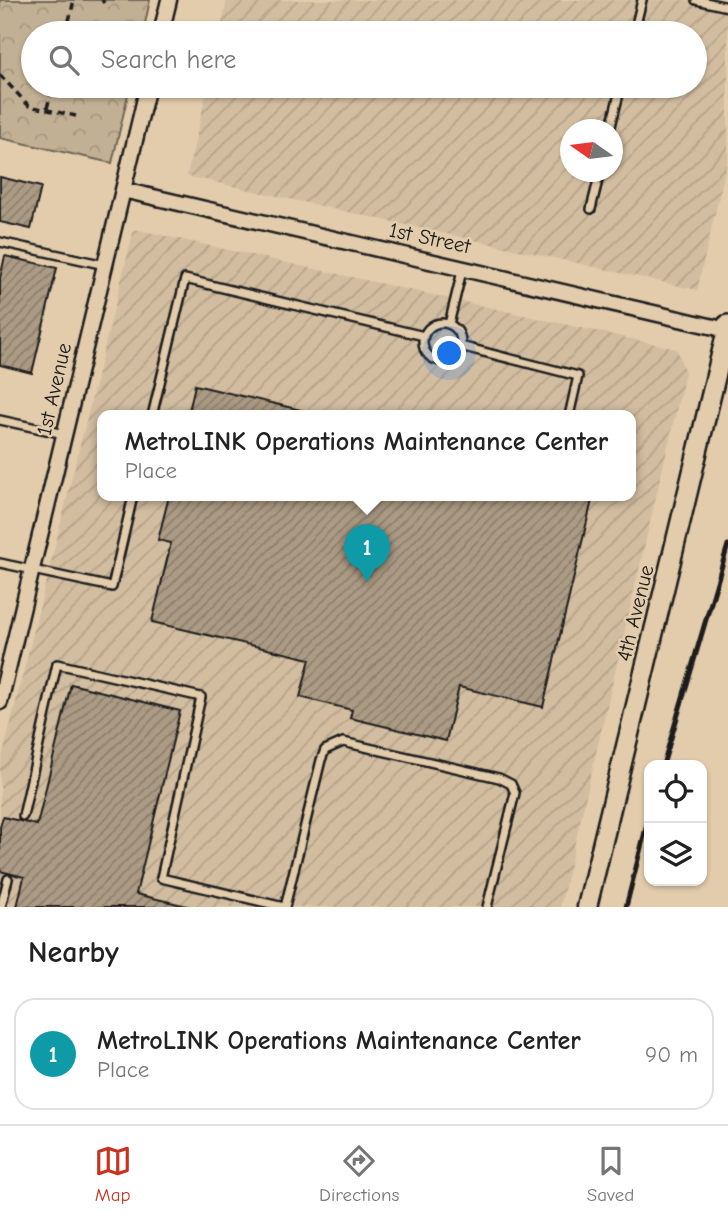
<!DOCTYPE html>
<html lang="en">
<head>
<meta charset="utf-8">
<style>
	:root { --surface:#fff; --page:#f2f2f2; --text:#222; --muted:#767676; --line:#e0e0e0; --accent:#c8321e }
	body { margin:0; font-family:"Comic Neue",sans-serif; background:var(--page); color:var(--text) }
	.controls { position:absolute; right:21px; bottom:21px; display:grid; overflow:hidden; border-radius:14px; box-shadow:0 2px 5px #0004 }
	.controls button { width:63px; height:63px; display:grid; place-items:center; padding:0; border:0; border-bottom:2px solid var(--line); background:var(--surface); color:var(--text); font:35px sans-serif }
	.compass { position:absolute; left:560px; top:119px; width:63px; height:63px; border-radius:50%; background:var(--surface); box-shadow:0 2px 5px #0004; rotate:284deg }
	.you { position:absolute; left:450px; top:354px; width:24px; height:24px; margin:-18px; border:5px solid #fff; border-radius:50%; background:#1a73e8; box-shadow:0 0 0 10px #1a73e833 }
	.badge { display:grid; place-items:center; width:46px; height:46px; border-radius:50%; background:var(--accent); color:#fff; font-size:23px; font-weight:700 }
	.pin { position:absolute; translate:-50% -58px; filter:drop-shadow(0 2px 4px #0008) }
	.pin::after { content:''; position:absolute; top:37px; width:24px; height:21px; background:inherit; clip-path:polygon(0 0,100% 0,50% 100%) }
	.popup { position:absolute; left:97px; top:410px; width:539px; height:91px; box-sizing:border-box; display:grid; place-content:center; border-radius:14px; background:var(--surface); filter:drop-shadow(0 2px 5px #0005); font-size:23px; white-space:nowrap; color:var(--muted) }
	.popup b { font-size:26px; color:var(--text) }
	.popup::after { content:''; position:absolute; left:50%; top:100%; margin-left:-14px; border:14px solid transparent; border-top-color:var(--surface) }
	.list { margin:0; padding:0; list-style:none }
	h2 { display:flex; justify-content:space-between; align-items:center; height:91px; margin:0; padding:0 28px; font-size:30px }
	h2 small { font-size:23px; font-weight:400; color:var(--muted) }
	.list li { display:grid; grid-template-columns:46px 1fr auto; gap:21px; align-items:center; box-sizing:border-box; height:112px; margin:0 14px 14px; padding:0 14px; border:2px solid var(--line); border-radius:21px }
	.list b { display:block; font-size:26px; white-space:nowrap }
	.list p { margin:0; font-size:23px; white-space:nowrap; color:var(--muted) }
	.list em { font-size:23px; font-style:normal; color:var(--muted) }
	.icon { flex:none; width:38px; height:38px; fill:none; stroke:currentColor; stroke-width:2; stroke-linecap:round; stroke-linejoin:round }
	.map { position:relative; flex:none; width:728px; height:907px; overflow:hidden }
	.search { position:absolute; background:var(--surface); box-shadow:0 2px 5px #0004; left:21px; right:21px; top:21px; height:77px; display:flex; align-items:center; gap:18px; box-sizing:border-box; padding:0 24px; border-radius:38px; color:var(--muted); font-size:26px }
	.sheet { height:217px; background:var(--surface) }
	nav { display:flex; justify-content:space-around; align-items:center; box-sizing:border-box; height:98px; border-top:2px solid var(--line); background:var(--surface); font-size:19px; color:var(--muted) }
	nav a { display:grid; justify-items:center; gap:4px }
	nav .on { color:var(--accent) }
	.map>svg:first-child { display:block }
	.industrial { fill:url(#industrial-furrows); fill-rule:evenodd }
	.forest { fill:url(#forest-crowns); stroke:#6f6658; stroke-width:2 }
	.building { fill:url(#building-hatch); stroke:#1c1c1c; stroke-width:2 }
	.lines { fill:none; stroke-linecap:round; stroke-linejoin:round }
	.service-casing { stroke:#1c1c1c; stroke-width:12 }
	.minor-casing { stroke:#1c1c1c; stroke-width:19 }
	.tertiary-casing { stroke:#1c1c1c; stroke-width:23 }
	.secondary-casing { stroke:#1c1c1c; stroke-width:26 }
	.path { stroke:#1c1c1c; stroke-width:3.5; stroke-dasharray:7 5; stroke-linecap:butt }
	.service { stroke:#e3ccac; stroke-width:7 }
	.minor { stroke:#e3ccac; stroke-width:14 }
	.tertiary { stroke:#e3ccac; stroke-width:18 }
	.secondary { stroke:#e3ccac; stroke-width:21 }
	.rail { stroke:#1c1c1c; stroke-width:5 }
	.labels { text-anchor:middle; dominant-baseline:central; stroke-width:5; stroke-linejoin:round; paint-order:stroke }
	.street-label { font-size:21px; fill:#1c1c1c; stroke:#e3ccac }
</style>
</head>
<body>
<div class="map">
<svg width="728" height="907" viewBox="0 0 728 907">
	<defs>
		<pattern id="industrial-furrows" width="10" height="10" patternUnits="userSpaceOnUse" patternTransform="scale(1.75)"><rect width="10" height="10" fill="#d2bda0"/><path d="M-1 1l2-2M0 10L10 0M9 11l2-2" fill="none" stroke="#b4a289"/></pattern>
		<pattern id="forest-crowns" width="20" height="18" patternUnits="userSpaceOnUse" patternTransform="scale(1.75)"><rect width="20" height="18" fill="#c2b094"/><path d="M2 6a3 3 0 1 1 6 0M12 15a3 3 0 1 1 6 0" fill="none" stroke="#a6977f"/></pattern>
		<pattern id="building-hatch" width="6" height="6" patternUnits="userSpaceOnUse" patternTransform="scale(1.75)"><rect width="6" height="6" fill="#ac9b84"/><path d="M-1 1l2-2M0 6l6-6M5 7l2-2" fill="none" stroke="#8b7e6b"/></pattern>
	</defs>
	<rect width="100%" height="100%" fill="#e3ccac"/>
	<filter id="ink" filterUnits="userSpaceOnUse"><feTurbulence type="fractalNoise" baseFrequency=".0143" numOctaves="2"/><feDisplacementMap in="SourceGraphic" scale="14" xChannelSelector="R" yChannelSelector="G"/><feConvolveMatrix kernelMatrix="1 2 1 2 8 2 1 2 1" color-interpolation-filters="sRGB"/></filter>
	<g filter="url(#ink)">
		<!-- industrial -->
		<path class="industrial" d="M227 0H728V158L697 290 187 176 208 86H695V33H220ZM570 130H612V172H570Z
			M134 229 677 349 685 373 560 907H0V766ZM103 416H631V496H103Z"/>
		<!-- forest -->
		<path class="forest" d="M0 0H150L143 33H33V86H130L112 163 0 138Z"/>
		<!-- building -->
		<path class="building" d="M0 177 41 187 31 229 0 222Z
			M5 256 57 268 32 373 0 365V278Z
			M195 385 326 416H188Z
			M169 496H593L543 707 459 687 446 741 350 718 352 710 300 697 310 659 152 622 171 543 158 540Z
			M71 684 180 711 136 894 191 907H17L24 877 0 871V827L3 817 37 825Z"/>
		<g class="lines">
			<defs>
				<path id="service" d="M696 0 728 7
					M634 33 642 0
					M610 130 621 86
					M591 209 600 172
					M0 242 105 265
					M423 342a19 19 0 1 1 38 0a19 19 0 1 1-38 0Z
					M449 324 463 267
					M460 346 578 376 569 416
					M152 416 185 279 424 336
					M0 420 64 434
					M0 563 112 587 133 496
					M23 816 57 664 201 697 161 878 284 907
					M1 907 8 879
					M285 907 321 760 325 750 343 742 499 778 511 784 515 793 487 907"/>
				<path id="minor" d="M161 33 169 0
					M123 190 727 330
					M0 702 148 86"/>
				<path id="tertiary" d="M587 907 727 330"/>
				<path id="secondary" d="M727 330 728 326"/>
			</defs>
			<!-- service casing -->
			<use href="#service" class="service-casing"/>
			<!-- minor casing -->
			<use href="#minor" class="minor-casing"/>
			<!-- tertiary casing -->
			<use href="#tertiary" class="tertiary-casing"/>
			<!-- secondary casing -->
			<use href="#secondary" class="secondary-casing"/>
			<!-- path -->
			<path class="path" d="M102 0 104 3
				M66 33 74 0
				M0 75 29 106 76 116
				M47 108 53 86"/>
			<!-- service -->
			<use href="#service" class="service"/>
			<!-- minor -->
			<use href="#minor" class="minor"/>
			<!-- tertiary -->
			<use href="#tertiary" class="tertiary"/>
			<!-- secondary -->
			<use href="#secondary" class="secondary"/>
			<!-- rail -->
			<path class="rail" d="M663 765 728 545
				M626 907 649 816"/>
		</g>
	</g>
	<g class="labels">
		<!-- street labels -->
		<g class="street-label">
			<text transform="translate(430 238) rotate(12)">1st Street</text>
			<text transform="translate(54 389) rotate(-77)">1st Avenue</text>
			<text transform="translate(635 613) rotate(-76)">4th Avenue</text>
		</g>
	</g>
</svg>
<div class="controls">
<button><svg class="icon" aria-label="locate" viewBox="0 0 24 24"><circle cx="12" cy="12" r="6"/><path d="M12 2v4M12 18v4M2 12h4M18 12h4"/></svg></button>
<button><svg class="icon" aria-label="layers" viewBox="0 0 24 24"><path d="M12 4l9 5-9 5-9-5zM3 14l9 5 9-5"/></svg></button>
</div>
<svg class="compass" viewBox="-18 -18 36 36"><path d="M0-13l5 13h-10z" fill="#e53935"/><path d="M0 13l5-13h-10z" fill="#767676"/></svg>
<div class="you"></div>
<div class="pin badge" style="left:367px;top:582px;background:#0f9aa8">1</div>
<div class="popup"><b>MetroLINK Operations Maintenance Center</b>Place</div>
<div class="search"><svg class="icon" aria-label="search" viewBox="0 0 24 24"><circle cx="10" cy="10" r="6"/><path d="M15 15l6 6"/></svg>Search here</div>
</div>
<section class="sheet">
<h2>Nearby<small></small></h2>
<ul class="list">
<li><span class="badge" style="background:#0f9aa8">1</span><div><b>MetroLINK Operations Maintenance Center</b><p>Place</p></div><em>90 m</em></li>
</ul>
</section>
<nav>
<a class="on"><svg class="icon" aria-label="map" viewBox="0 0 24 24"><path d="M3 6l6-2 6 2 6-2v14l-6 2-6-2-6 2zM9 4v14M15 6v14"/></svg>Map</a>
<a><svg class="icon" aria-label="directions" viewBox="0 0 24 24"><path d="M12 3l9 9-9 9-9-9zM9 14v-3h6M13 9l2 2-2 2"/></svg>Directions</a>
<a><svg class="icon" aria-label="saved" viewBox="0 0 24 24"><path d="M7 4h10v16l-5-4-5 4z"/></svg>Saved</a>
</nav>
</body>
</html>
